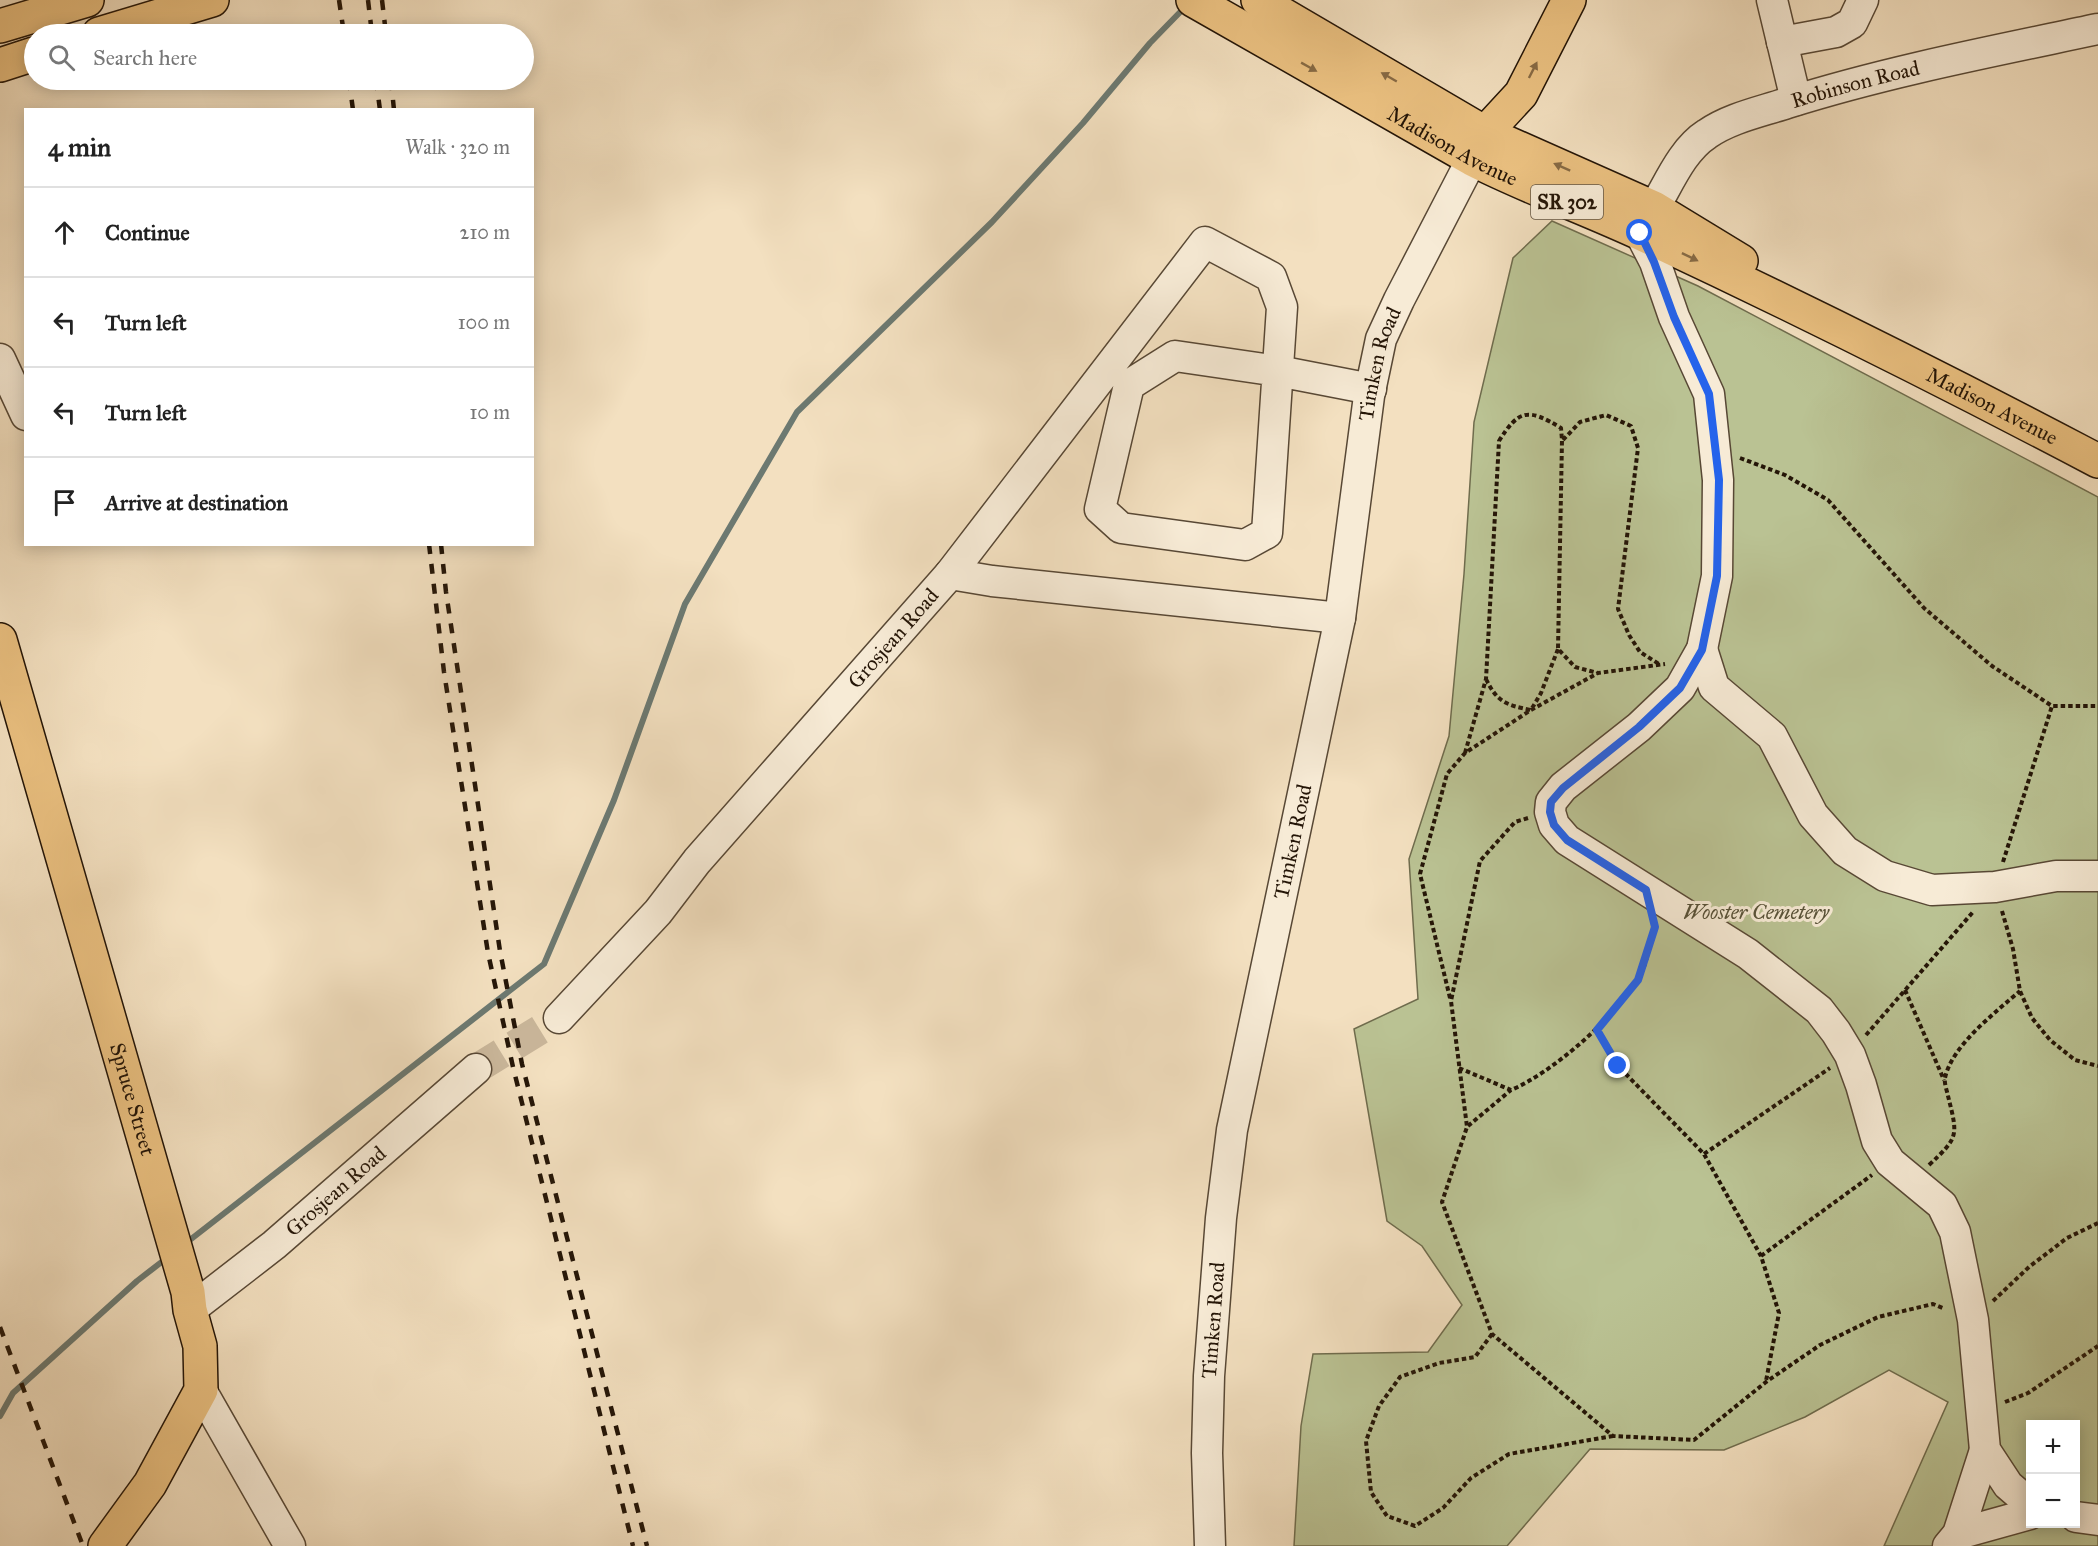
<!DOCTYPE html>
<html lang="en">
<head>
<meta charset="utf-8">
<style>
	:root { --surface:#fff; --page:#f6f6f6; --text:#222; --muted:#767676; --line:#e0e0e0 }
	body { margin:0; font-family:"IM FELL Great Primer",serif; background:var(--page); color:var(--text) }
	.controls { position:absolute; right:18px; bottom:18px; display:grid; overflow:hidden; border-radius:0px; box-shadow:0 3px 15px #0003 }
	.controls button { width:54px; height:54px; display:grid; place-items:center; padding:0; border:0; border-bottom:2px solid var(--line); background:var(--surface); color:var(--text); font:30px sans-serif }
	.stop { position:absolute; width:18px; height:18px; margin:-14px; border:4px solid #2563eb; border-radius:50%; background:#fff }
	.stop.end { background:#2563eb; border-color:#fff; box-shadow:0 2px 6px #0008 }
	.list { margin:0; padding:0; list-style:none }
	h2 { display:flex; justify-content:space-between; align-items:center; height:78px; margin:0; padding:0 24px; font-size:26px }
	h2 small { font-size:20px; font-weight:400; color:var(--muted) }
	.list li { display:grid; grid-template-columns:39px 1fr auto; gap:18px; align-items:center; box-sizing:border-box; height:90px; padding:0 24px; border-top:2px solid var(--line) }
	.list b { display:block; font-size:22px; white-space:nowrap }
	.list em { font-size:20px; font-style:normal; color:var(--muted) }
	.icon { flex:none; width:33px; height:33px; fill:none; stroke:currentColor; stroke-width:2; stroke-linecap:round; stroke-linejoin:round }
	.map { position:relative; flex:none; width:2098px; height:1546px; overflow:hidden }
	.search { position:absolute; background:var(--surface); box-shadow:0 3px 15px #0003; left:24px; top:24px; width:510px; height:66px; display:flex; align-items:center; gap:15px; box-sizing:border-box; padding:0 21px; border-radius:33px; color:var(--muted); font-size:22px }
	.panel { position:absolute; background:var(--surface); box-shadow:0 3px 15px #0003; left:24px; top:108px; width:510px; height:438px; border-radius:0px }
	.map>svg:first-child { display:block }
	.green { fill:#bac293; stroke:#6f6c4d; stroke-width:1.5; fill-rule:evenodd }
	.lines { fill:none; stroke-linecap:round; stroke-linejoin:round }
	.stream { stroke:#6c7971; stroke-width:6 }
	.minor-tunnel { stroke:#cab79b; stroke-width:30; stroke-dasharray:30 15; stroke-linecap:butt }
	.minor-casing { stroke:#584835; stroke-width:33 }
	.major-casing { stroke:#241507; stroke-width:36 }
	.highway-casing { stroke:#241507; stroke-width:36 }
	.path { stroke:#241507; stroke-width:4; stroke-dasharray:4.5 3; stroke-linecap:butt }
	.minor { stroke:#f7ebd6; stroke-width:30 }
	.major { stroke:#eac080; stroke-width:33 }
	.highway { stroke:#eac080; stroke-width:33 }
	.rail { stroke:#241507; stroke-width:4.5; stroke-dasharray:10 10; stroke-linecap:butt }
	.oneway { fill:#876a44 }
	.route { stroke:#2563eb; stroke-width:8 }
	.labels { text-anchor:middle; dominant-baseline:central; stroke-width:6; stroke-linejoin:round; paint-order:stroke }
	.shield { fill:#f7ebd6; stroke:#635545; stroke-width:1.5 }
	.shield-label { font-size:20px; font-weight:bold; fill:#241507 }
	.street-label { font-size:21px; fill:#241507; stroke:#f7ebd6 }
	.park-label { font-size:21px; font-style:italic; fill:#585238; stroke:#f7ebd6 }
</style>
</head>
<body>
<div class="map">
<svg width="2098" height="1546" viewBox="0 0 2098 1546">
	<rect width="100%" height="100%" fill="#f3e0c0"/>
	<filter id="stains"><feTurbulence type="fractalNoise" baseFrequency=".00333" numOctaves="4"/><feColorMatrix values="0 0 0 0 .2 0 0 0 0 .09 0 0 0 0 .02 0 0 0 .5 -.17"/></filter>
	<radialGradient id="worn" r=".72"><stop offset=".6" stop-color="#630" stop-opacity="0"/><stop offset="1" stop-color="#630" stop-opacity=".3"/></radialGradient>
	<!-- green -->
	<path class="green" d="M1552 221 1698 286 2098 497V1546H1884L1948 1402 1889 1370 1805 1417 1724 1450 1590 1449 1507 1546H1294L1301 1426 1313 1354 1428 1352 1462 1305 1422 1246 1387 1221 1354 1029 1418 999 1409 859 1449 736 1464 574 1474 422 1513 258ZM2030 1424H2076V1524H2030Z"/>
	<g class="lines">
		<!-- stream -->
		<path class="stream" d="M186 1243 544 964 614 800 685 604 797 412 992 222 1083 123 1150 43 1187 5
			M0 1416 13 1393 137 1281 168 1257"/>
		<!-- minor-tunnel -->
		<path class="minor-tunnel" d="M476 1069 559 1018"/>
		<defs>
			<g id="minor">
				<path d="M1772 0 1796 100"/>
				<path d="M1782 42 1836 32 1852 23 1863 0"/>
				<path id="s1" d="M1654 208C1669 183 1682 150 1707 134 1730 118 1760 112 1787 103 1889 71 1994 51 2098 29"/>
				<path d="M1640 233 1655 262 1674 317 1709 394 1718 480 1717 576 1702 649 1680 688 1639 727 1563 787 1551 802 1550 812 1554 825 1567 840 1748 954 1819 1010 1836 1032 1850 1055 1861 1085 1877 1141 1890 1162 1942 1205 1955 1232 1973 1320 1985 1450 2008 1485 2030 1504"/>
				<path d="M0 359 26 415"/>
				<path d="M950 574 992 581 1340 618"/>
				<path d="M1702 649 1714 687 1772 736 1813 815 1845 851 1885 876 1932 890 1995 887 2056 876H2098"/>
				<path id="s2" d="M559 1018 658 912 697 861 950 574 1205 242 1271 277 1282 307 1267 533 1245 545 1121 528 1100 509 1129 385 1175 356 1278 371 1371 389"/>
				<path id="s3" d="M190 1310 274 1245 476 1069"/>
				<path d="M201 1390 290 1546"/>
				<path d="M2076 1517 2098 1520"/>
				<path d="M1958 1534 2030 1514"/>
				<path id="s4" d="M1210 1546 1207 1453 1209 1376 1221 1218 1232 1130 1340 618 1369 396 1381 339 1399 300 1472 159"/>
				<path d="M1948 1546 1958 1534 1985 1450"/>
			</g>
			<g id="major">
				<path id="s5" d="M1193 0 1472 159C1527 187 1586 208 1642 234 1796 306 1948 382 2098 461"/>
				<path d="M1258 0 1485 133 1654 208 1741 261"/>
				<path id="s6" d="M0 640 188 1292 190 1310 200 1346 201 1390 150 1484 105 1546"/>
			</g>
			<path id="highway" d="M0 26 87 0
				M99 34 212 0
				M0 65 34 54
				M1485 133 1521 94 1569 0"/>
		</defs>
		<!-- minor casing -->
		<use href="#minor" class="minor-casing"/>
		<!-- major casing -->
		<use href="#major" class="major-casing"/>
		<!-- highway casing -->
		<use href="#highway" class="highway-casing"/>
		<!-- path -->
		<path class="path" d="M1563 440 1580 422 1606 415 1631 426 1638 448 1618 609 1629 635 1640 652 1659 664
			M1740 458 1785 475 1828 500 1924 608 1992 666 2052 706H2098
			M1486 679C1497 702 1506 705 1531 710L1541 693 1558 649
			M1465 753 1486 679 1499 441C1519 409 1528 408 1561 428L1562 440 1558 649 1575 667 1598 673
			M1528 818 1515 822 1480 861 1451 1001 1467 1127 1442 1202 1492 1334 1613 1436 1694 1440 1766 1382 1820 1345 1878 1317 1933 1304 1945 1309
			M2003 862 2052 706
			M2002 911 2013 949 2020 991 2032 1018 2050 1040 2075 1060 2098 1066
			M1905 990 1944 1080
			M1450 998 1420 874 1447 774 1465 753 1531 710 1598 673 1665 664
			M1597 1030 1618 1066 1704 1154 1761 1256 1779 1313 1766 1381
			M1866 1035 1973 912
			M1459 1068 1511 1090C1552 1073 1614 1018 1637 981 1646 968 1650 943 1655 928L1654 923
			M1468 1126 1511 1090
			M1704 1154 1830 1068
			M1929 1165C1959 1137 1958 1136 1948 1096 1947 1091 1944 1083 1945 1078 1952 1045 1996 1012 2020 991
			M1761 1256 1872 1175
			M1993 1301 2029 1267 2067 1238 2098 1223
			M1492 1334 1475 1357 1439 1363 1400 1377 1379 1406 1366 1441 1371 1492 1387 1516 1415 1526 1443 1508 1471 1478 1509 1454 1613 1436
			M2005 1402 2028 1393 2098 1346"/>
		<!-- minor -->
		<use href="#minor" class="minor"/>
		<!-- major -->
		<use href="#major" class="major"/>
		<!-- highway -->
		<use href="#highway" class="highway"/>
		<!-- rail -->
		<path class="rail" d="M339 0 344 34
			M368 0 372 34
			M382 0 386 34
			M349 80 353 110
			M376 80 380 110
			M391 80 394 110
			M429 544 444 672 488 953 513 1067 633 1546
			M441 544 446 592 500 951 522 1064 647 1546
			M0 1327 83 1546"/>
	</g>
	<!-- one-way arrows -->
	<defs><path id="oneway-solid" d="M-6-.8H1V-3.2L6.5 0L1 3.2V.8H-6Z" transform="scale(1.5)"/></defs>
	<g class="oneway">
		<use href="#oneway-solid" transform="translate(1309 67) rotate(29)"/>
		<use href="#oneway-solid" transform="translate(1533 70) rotate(-63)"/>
		<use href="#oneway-solid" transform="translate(1389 77) rotate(-150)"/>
		<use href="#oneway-solid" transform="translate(1562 167) rotate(-156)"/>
		<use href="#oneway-solid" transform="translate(1690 257) rotate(26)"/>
	</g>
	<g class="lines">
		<!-- route -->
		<path class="route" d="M1618 1066 1597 1030 1638 980 1655 927 1646 890 1567 840 1554 825 1550 812 1551 802 1563 788 1639 727 1680 688 1702 650 1717 576 1719 480 1709 394 1674 317 1654 262 1640 233"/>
	</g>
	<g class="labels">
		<!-- shield labels -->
		<rect class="shield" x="1531" y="185" width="72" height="34" rx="4.5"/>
		<g class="shield-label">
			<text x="1567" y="202">SR 302</text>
		</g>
		<!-- street labels -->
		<g class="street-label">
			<text stroke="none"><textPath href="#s1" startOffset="249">Robinson Road</textPath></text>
			<text stroke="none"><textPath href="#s5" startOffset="298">Madison Avenue</textPath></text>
			<text stroke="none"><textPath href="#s4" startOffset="1198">Timken Road</textPath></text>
			<text stroke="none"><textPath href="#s5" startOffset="897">Madison Avenue</textPath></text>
			<text stroke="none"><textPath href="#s2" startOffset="506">Grosjean Road</textPath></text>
			<text stroke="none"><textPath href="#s4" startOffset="712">Timken Road</textPath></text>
			<text stroke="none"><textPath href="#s6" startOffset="478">Spruce Street</textPath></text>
			<text stroke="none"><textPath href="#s3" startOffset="188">Grosjean Road</textPath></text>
			<text stroke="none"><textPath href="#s4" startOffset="226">Timken Road</textPath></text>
		</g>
		<!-- park labels -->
		<g class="park-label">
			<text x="1756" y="912">Wooster Cemetery</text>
		</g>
	</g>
	<rect width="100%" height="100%" filter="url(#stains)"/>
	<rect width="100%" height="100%" fill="url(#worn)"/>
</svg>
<div class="controls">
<button>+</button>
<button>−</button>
</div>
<div class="stop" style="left:1640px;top:233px"></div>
<div class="stop end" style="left:1618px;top:1066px"></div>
<div class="search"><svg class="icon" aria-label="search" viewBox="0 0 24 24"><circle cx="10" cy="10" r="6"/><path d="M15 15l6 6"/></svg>Search here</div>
<section class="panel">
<h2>4 min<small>Walk · 320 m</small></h2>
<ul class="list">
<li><svg class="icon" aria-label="ahead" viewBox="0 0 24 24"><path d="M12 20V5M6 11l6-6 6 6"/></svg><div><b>Continue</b></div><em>210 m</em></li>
<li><svg class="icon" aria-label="left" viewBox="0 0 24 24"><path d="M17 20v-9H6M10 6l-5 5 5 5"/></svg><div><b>Turn left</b></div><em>100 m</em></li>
<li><svg class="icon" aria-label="left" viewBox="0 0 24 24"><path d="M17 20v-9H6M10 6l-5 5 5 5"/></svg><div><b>Turn left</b></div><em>10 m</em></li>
<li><svg class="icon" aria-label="arrive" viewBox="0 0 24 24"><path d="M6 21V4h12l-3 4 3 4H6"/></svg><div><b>Arrive at destination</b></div></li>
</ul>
</section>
</div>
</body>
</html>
